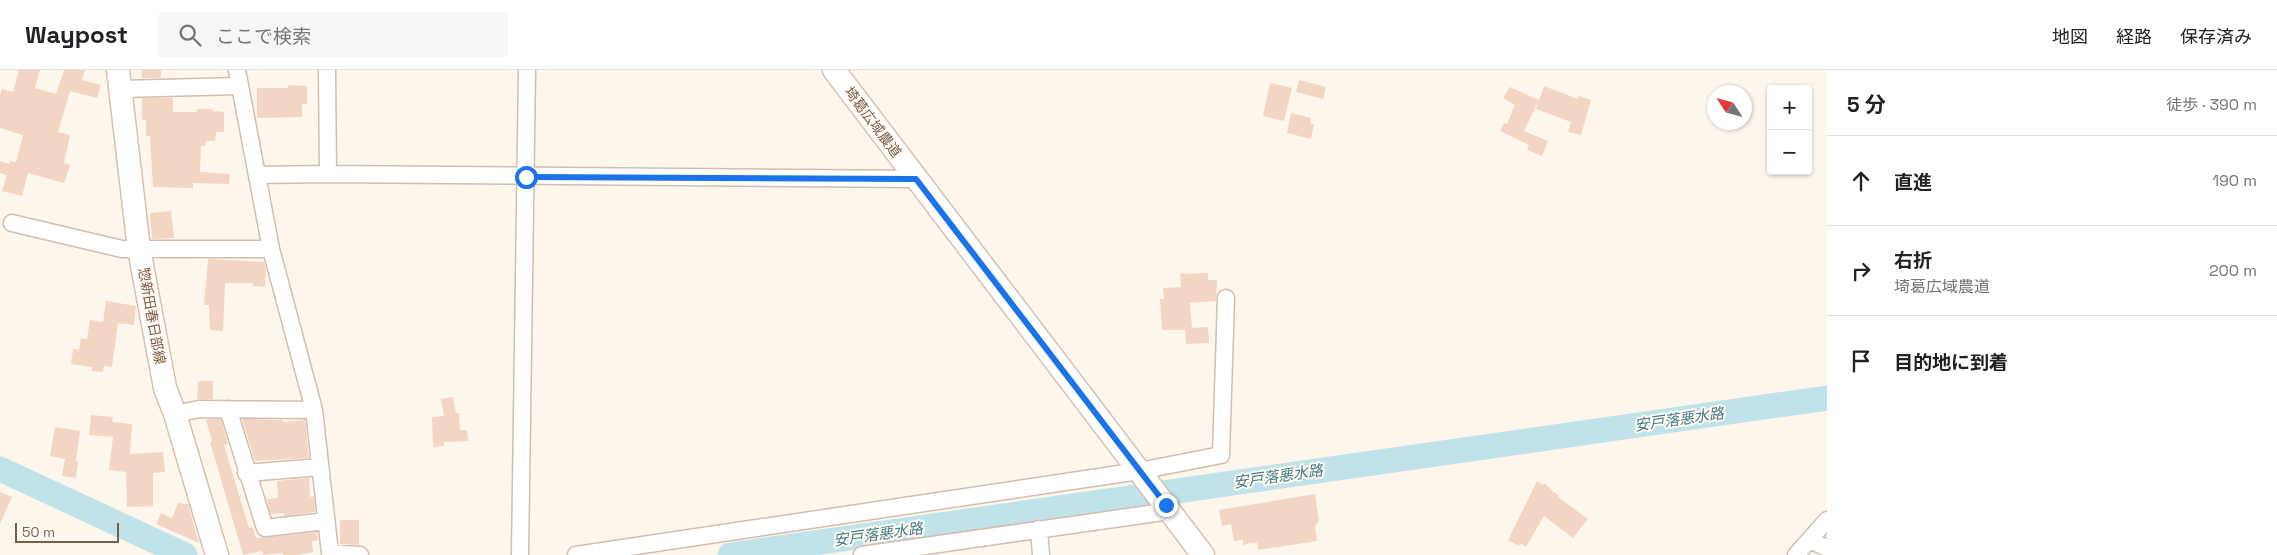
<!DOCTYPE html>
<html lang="ja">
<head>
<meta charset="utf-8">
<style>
	:root { --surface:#fff; --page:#f6f6f6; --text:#202124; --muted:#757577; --line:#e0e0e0 }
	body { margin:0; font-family:"Space Grotesk","Noto Sans JP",sans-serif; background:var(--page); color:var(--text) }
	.controls { position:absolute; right:15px; top:15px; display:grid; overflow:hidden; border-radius:5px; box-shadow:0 1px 4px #0004 }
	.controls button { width:45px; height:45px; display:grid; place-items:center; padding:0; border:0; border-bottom:1px solid var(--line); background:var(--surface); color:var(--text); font:25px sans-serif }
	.compass { position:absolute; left:1707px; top:15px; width:45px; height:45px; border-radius:50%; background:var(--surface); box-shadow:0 1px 4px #0004; rotate:306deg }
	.scale { position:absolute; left:15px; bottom:12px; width:104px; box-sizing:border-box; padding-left:5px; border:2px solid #7a5c4d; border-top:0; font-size:14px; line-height:18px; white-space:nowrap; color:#7a5c4d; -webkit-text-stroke:4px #fffaf3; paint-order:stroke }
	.stop { position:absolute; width:15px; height:15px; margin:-11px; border:4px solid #1a73e8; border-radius:50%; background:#fff }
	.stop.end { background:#1a73e8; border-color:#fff; box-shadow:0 1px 5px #0008 }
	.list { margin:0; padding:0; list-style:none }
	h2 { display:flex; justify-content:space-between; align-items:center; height:65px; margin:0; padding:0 20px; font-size:21px }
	h2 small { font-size:16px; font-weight:400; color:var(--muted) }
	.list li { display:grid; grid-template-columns:32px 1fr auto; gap:15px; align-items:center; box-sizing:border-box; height:90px; padding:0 20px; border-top:1px solid var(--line) }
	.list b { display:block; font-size:19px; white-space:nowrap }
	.list p { margin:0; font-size:16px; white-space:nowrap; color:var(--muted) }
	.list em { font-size:16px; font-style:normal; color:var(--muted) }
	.icon { flex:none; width:28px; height:28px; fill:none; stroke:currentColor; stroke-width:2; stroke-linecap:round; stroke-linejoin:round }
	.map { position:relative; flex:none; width:1827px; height:485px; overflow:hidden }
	header { display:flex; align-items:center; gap:30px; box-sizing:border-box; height:70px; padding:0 25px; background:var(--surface); border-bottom:1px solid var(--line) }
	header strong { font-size:24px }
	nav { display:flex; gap:28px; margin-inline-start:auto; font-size:18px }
	.search { width:350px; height:45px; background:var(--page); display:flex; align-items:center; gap:12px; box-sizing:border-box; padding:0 18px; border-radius:5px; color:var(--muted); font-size:19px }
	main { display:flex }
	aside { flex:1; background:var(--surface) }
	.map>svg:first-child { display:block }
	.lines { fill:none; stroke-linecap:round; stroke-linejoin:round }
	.river { stroke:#bfe3e8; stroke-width:25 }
	.building { fill:#f3d5c3 }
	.street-casing { stroke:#d1beb0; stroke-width:19 }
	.secondary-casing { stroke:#d6c0b0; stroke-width:25 }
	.street { stroke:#fff; stroke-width:16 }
	.secondary { stroke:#fff; stroke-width:22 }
	.route { stroke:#1a73e8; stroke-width:6 }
	.labels { text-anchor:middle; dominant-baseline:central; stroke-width:4; stroke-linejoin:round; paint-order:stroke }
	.street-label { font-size:14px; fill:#7a5c4d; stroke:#fffaf3 }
	.water-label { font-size:15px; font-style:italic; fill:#437c86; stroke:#fffaf3 }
</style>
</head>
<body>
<header>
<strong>Waypost</strong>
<div class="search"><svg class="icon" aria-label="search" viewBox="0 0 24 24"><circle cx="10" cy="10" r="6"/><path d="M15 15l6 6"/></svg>ここで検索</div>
<nav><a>地図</a><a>経路</a><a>保存済み</a></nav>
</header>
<main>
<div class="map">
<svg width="1827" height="485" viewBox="0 0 1827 485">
	<rect width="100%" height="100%" fill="#fdf6ec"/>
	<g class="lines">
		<!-- river -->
		<path class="river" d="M0 399 185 485
			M730 485 1827 328"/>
	</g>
	<!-- building -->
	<path class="building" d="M19 0H40L35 18 56 24 64 0H85L82 10 101 15 97 28 70 21 58 62 70 65 64 93 70 95 64 113 28 103 22 126 2 121 7 105 0 103V91L9 94 10 91 16 92 23 65 0 58V26L2 19 13 22Z
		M142 0H161V8H142Z
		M1299 10 1326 17 1323 29 1296 22Z
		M1270 13 1292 18 1284 51 1263 46Z
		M288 15 307 16V34H302V47L257 48V18H288Z
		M1544 16 1578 29V26L1591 30 1581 65 1568 62 1571 52 1536 39Z
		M1510 17 1539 30 1524 61 1548 71 1542 86 1527 80 1529 75 1500 61 1504 53 1507 54 1515 35 1503 28Z
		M142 28H173V42H197V39H213V41L224 42V62H216L215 71H206L205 76H201L200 102 230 104 229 114 193 113V118L153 117 150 66H146V50H142Z
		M1291 43 1311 48 1310 53 1314 54 1311 69 1287 63Z
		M171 141 174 168 152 169 150 143Z
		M208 189 264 192 266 198 265 217 253 216V213H225L223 261 210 260 209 235H204Z
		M1208 203V210H1217L1216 231 1190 233 1192 258 1208 257 1209 273 1186 274 1185 260H1162L1160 229H1164L1163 218 1181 217 1180 204Z
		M106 231 136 236 134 255 118 253 112 297 104 296 103 302 92 301V297L71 294 73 279 79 280 81 268 87 269 90 250 103 252Z
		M202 311H213V329H197L198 312Z
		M453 327 456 343H459L460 360H467L468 371 444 372V376L433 377 432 347 444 346 441 329Z
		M91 345 113 347 112 352 132 354 130 384 163 382 165 402 153 403V436L127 437 126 402 109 400 113 367 89 365Z
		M210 349H221L228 374 224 375 249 458 253 457 256 468 317 462 318 470 312 471 313 482 298 485H283V483L263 485 262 481 243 485 210 372 212 371 206 350Z
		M242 349 283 350V352L305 350 309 388 255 391Z
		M55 357 80 361 76 391 78 392 76 408 62 406 65 389 50 386Z
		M309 408 310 427 314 426 315 442 284 446 283 443 271 444 267 429 278 428 277 411Z
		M1537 411 1543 415 1544 413 1559 426 1558 427 1588 449 1573 468 1544 446 1526 477 1520 473 1519 476 1508 470Z
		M0 422 12 427 0 454Z
		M1315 424 1319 451 1315 456 1317 471 1258 480 1257 472 1243 475V470L1234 471 1231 454 1222 456 1219 440Z
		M178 433 188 434 199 473 156 454 161 443 172 448Z
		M340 450H359V475L340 474Z"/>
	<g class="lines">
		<defs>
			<path id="street" d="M237 0 271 179 314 340 330 483 360 485
				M327 0 328 104 916 109
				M120 19 240 16
				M257 105 328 104
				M12 153 122 179H271
				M228 339 265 458 326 451
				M175 344 199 339 314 340
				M246 403 320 397
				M1039 459 1041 485
				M1810 470 1827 478
				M520 485 527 0
				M576 485 1139 401 1221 385 1226 228
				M862 485 1170 441
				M1796 485 1827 450"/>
			<path id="secondary" d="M118 0 139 179 165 318 175 344 217 485
				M834 0 1203 485"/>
		</defs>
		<!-- street casing -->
		<use href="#street" class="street-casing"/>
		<!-- secondary casing -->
		<use href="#secondary" class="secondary-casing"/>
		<!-- street -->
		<use href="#street" class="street"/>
		<!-- secondary -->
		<use href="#secondary" class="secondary"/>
	</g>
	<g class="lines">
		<!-- route -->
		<path class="route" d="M526 107 916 109 1166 435"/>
	</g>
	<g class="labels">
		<!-- street labels -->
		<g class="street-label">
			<text transform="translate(873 52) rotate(53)">埼葛広域農道</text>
			<text transform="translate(152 246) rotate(80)">惣新田春日部線</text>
		</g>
		<!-- water labels -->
		<g class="water-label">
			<text transform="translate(1679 349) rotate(-8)">安戸落悪水路</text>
			<text transform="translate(1278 406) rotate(-8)">安戸落悪水路</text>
			<text transform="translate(878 464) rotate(-8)">安戸落悪水路</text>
		</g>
	</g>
</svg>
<div class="controls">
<button>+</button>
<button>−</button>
</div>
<svg class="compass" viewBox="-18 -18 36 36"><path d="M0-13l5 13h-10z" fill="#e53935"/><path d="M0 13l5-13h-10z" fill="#757577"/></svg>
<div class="scale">50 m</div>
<div class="stop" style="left:526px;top:107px"></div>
<div class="stop end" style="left:1166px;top:435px"></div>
</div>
<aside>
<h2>5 分<small>徒歩 · 390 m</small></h2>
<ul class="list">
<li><svg class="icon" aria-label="ahead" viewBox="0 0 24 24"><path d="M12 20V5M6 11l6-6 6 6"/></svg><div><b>直進</b></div><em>190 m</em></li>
<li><svg class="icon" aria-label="right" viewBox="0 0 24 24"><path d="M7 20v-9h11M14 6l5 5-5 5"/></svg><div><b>右折</b><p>埼葛広域農道</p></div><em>200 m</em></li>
<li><svg class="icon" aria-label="arrive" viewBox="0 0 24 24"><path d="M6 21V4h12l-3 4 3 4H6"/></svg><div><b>目的地に到着</b></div></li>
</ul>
</aside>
</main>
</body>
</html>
